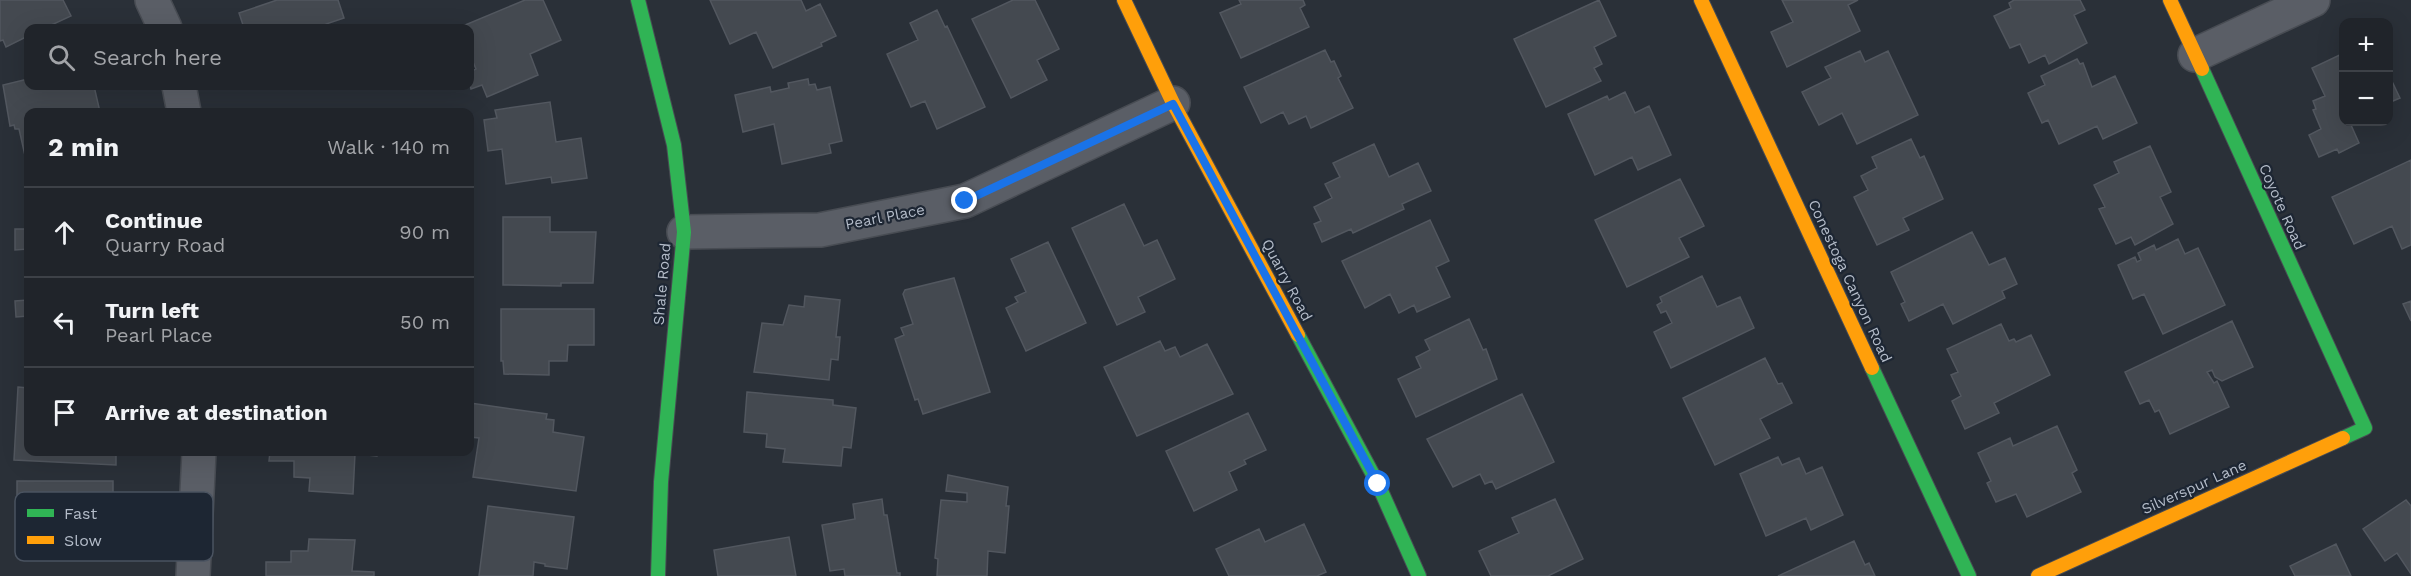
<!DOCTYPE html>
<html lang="en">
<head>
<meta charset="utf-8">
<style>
	:root { --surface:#20242a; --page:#2d3036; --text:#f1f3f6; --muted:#a2a4a8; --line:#3d4147 }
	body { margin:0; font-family:"Work Sans",sans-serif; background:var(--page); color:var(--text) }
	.controls { position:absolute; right:18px; top:18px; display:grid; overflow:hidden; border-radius:12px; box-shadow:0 6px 24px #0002 }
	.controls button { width:54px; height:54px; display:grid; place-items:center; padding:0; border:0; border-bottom:2px solid var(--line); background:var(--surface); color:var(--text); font:30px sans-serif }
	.stop { position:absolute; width:18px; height:18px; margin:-14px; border:4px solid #1a73e8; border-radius:50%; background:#fff }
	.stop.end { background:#1a73e8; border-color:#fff; box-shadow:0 2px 6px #0008 }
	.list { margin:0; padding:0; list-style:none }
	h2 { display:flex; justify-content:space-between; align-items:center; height:78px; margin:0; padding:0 24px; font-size:26px }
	h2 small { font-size:20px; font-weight:400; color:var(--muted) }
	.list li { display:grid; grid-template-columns:39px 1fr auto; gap:18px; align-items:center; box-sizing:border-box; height:90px; padding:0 24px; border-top:2px solid var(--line) }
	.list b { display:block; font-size:22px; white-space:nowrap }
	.list p { margin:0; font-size:20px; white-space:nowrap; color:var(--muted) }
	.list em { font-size:20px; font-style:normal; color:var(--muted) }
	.icon { flex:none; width:33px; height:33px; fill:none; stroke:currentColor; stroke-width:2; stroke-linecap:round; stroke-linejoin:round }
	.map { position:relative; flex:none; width:2411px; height:576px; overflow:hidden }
	.search { position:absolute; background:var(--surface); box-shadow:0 6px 24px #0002; left:24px; top:24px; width:450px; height:66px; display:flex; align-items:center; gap:15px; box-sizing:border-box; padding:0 21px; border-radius:12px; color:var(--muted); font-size:22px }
	.panel { position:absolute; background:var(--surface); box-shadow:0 6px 24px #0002; left:24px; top:108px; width:450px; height:348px; border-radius:12px }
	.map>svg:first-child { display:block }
	.building { fill:#444950; stroke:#52575f; stroke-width:1.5 }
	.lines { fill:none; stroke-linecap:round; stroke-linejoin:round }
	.street-casing { stroke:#484c53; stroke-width:36 }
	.fast-casing { stroke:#484c53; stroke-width:16 }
	.slow-casing { stroke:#484c53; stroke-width:16 }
	.street { stroke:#5a5e66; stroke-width:33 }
	.fast { stroke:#30b455; stroke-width:14 }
	.slow { stroke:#ff9f0a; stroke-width:14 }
	.route { stroke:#1a73e8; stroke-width:8 }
	.labels { text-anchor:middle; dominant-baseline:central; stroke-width:4.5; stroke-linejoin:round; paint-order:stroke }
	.street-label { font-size:15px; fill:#b4bcc9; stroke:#1d2633 }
	.key { fill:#1d2633; stroke:#4a5360; stroke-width:1.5 }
	.key-label { font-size:16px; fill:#b4bcc9 }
</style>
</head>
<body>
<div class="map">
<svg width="2411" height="576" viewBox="0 0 2411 576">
	<rect width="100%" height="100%" fill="#2a3038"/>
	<!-- building -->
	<path class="building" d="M0 0H63L71 16 45 28H28V36L6 47 3 40 0 41Z
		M277 0H338L344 18 326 24 325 28H244L239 13Z
		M525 0H543L561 40 530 54 538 75 487 97 482 85 471 89 470 85V72L476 69 470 55V28H458Z
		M710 0H801L806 11 820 4 836 36 821 43 822 46 773 68 756 32 730 44Z
		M1013 0H1035L1059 49 1037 60 1047 80 1011 98 972 19Z
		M1239 0H1303L1305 5 1300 8 1309 27 1241 58 1220 13 1241 4Z
		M1599 0 1616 36 1594 47 1602 64 1594 68 1601 81 1546 107 1514 39Z
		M1782 0H1858L1848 5 1860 31 1787 67 1771 32 1793 22Z
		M2014 0H2080L2085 10 2074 15 2087 43 2049 64 2045 55 2029 63 2020 44 2010 48 1994 16 2011 8 2009 3Z
		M937 10 945 27 947 26 985 107 937 129 925 101 911 107 887 54 918 40 910 23Z
		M1325 50 1331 62 1334 61 1341 76 1338 78 1353 108 1311 128 1306 116 1289 124 1283 112 1261 123 1244 87Z
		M1860 51 1865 62 1888 51 1918 115 1857 144 1842 113 1819 125 1802 92 1831 78 1825 67Z
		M2344 53V122H2359L2351 125 2359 143 2339 153 2337 149 2319 157 2309 135 2321 129 2313 110 2316 109 2313 101 2325 96 2312 68Z
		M2077 59 2080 64 2083 63 2092 87 2115 76 2137 123 2103 139 2097 126 2059 144 2048 120 2042 123 2028 93 2045 85 2041 76Z
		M2388 73 2400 98 2388 103Z
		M28 79V86H94L100 112H28V160H26L19 129H15L14 125 10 126 3 85Z
		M808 79 809 85 815 84 817 90 830 87 842 141 829 144 831 153 782 164 774 124 743 132 735 95 770 87 771 92 789 88 788 83Z
		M1625 92 1635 113 1649 106 1671 155 1638 170 1632 157 1595 175 1568 114 1607 96 1609 100Z
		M550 102 556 142 581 138 587 178 552 183 551 177 506 184 502 149 488 151 484 120 497 118 495 110Z
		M1911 139 1920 158 1924 156 1943 199 1903 218 1909 230 1877 245 1854 197 1868 190 1861 176 1877 168 1872 157Z
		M1374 144 1389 177 1418 163 1431 191 1402 204 1404 209 1353 233 1351 229 1322 242 1314 224 1321 221 1314 207 1332 198 1325 184 1340 177 1333 163Z
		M2150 146 2171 192 2160 197 2173 224 2135 245 2131 237 2116 244 2099 209 2105 207 2094 185 2119 173 2114 162Z
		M2411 160V245L2402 249 2392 226 2354 244 2332 197Z
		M1680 179 1704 226 1679 238 1689 257 1627 287 1595 220Z
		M25 187H28V253V249L15 250V229H26Z
		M1124 204 1144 246 1157 240 1175 279 1138 297 1145 312 1117 325 1072 228Z
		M503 217H550V232H596L593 283H561V286L503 285Z
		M1430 220 1449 261 1436 267 1450 297 1417 312 1414 305 1399 313 1390 294 1365 308 1342 261Z
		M1972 232 1989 265 2005 258 2017 284 2002 291 2005 298 1953 324 1943 304 1909 321 1901 304 1905 302 1891 272Z
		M2178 239 2185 254 2198 248 2225 305 2163 334 2144 294 2133 299 2118 265 2135 257 2137 262 2141 260 2138 253 2154 245 2156 250Z
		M1048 242 1086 323 1026 351 1006 308 1018 302 1015 297 1026 292 1011 259Z
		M1702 276 1717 307 1740 297 1754 328 1671 368 1654 332 1672 323 1666 311 1661 313 1657 305 1662 302 1660 297Z
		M954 278 990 392 923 414 918 399 915 400 895 339 904 335 901 328 913 324 903 294 905 290Z
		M805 296 840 300 836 337H840L838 360 831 359 829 380 754 372 762 323 783 325 789 305 804 307Z
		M28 300V316L16 317 15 301Z
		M2411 301V321L2403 304Z
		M501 309H594V345H568L567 361H549V375L504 374 503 361H501Z
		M1469 319 1483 350 1486 349 1497 379 1416 417 1398 379 1421 368 1416 357 1430 350 1425 340Z
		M2232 321 2253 367 2222 381 2215 377 2212 370 2207 372 2214 383 2217 381 2229 407 2170 434 2159 410 2155 412 2149 400 2140 404 2125 372Z
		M2001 324 2009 341 2014 339 2016 342 2031 335 2050 375 1994 403 1999 413 1965 429 1952 401 1961 396 1951 375 1958 372 1947 349Z
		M1160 341 1165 351 1175 347 1180 357 1207 344 1233 394 1137 436 1104 367Z
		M1765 358 1778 384 1782 383 1792 403 1760 419 1770 438 1715 465 1683 398Z
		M18 387 28 388V452H116V465L14 460Z
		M747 392 833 400V405L856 408 851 448 843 447 841 466 783 462 785 449 766 447 767 434 744 432Z
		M1522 394 1554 462 1496 489 1492 481 1485 484 1480 474 1453 487 1427 439Z
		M470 403 547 414 546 419 554 420 553 432 584 437 576 491 473 477 479 438 470 437Z
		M1248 413 1266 450 1244 460 1246 464 1229 472 1237 490 1194 511 1166 451Z
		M2057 426 2077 470 2072 473 2081 492 2027 517 2016 494 1996 502 1987 483 1991 481 1978 453 2010 438 2013 446Z
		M270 452H378L377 456 355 454 353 494 309 491 310 478 294 477V461H269Z
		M1778 457 1782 465 1799 458 1806 474 1822 467 1843 515 1811 530 1806 518 1766 536 1740 474Z
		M948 475 1008 487 1006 506H1009L1005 553 988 551 987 576H937L938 559 935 558 941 500 967 502V493L946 491Z
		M17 481H113V519H86V533L65 534 64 546H21V531L17 532Z
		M882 499 884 515H887L897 573H900V576H845L844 569 830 571 822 525 855 519 853 504Z
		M1555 499 1583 559 1548 576H1491L1479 551 1519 533 1512 518Z
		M2406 500 2411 506V574L2397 553 2385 561 2363 529Z
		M488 506 574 517 567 569 545 566V564L534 562 533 576H479Z
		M1304 524 1326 572 1317 576H1229L1216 549 1259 529 1265 542Z
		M789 537 796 576H718L714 550Z
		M309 539 355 540 352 571 374 572V576H266V562H291V551H308Z
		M1854 541 1865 565 1869 563 1875 576H1778Z
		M2336 544 2351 576H2295L2290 566Z"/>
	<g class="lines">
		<defs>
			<path id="street" d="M152 0 165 28
				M2195 55 2313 0
				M179 86 184 112
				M684 232 820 230 965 201 1173 103
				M193 576 199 452"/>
			<path id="fast" d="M638 0 674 145 684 232 661 482 658 576
				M2202 69 2365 428 2343 438
				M1298 335 1378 484 1419 576
				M1872 368 1969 576"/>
			<path id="slow" d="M1124 0 1173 103 1298 335
				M1701 0 1872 368
				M2170 0 2202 69
				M2038 576 2343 438"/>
		</defs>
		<!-- street casing -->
		<use href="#street" class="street-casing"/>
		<!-- fast casing -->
		<use href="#fast" class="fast-casing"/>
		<!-- slow casing -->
		<use href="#slow" class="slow-casing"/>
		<!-- street -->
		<use href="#street" class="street"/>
		<!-- fast -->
		<use href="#fast" class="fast"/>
		<!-- slow -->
		<use href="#slow" class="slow"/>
	</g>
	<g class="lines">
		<!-- route -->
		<path class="route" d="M965 201 1173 104 1378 484"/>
	</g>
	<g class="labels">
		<!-- street labels -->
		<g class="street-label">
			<text transform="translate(2282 207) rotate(66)">Coyote Road</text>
			<text transform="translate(885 217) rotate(-11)">Pearl Place</text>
			<text transform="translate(1287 280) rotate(62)">Quarry Road</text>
			<text transform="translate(1850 281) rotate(65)">Conestoga Canyon Road</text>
			<text transform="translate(662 284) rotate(-85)">Shale Road</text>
			<text transform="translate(2194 487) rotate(-24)">Silverspur Lane</text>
		</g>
	</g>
	<!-- legend -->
	<rect x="15" y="492" width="198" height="69" rx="9" class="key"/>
	<rect x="27" y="509" width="27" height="8" fill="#30b455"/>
	<rect x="27" y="536" width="27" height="8" fill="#ff9f0a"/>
	<g class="key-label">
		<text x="64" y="519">Fast</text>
		<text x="64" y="546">Slow</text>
	</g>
</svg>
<div class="controls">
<button>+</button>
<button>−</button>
</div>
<div class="stop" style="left:1378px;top:484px"></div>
<div class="stop end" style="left:965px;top:201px"></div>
<div class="search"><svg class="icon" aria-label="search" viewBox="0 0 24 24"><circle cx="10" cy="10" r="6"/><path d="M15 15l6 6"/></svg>Search here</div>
<section class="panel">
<h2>2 min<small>Walk · 140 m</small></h2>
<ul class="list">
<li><svg class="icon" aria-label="ahead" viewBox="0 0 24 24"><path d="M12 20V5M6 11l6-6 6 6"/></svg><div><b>Continue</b><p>Quarry Road</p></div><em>90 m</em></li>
<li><svg class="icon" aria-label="left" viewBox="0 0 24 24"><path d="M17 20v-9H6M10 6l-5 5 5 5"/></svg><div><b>Turn left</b><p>Pearl Place</p></div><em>50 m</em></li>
<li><svg class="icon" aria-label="arrive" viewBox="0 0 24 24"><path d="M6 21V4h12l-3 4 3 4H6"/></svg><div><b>Arrive at destination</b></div></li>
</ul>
</section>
</div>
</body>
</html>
